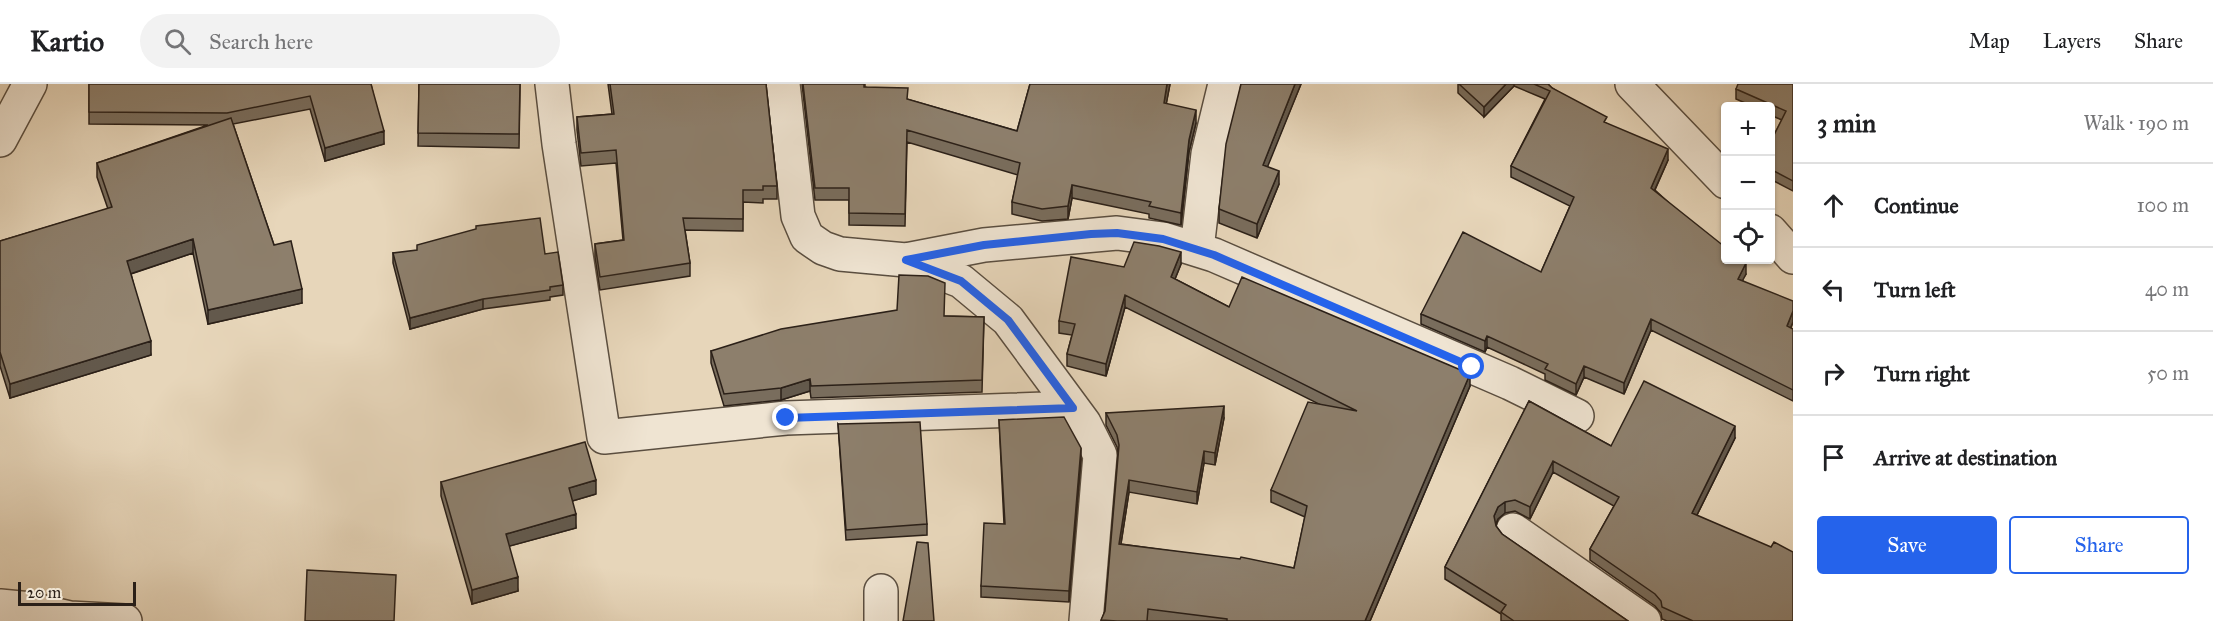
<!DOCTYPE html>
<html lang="en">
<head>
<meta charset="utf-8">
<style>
	:root { --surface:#fff; --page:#f2f2f2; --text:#202124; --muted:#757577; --line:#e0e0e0; --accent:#2563eb }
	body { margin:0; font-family:"IM FELL Great Primer",serif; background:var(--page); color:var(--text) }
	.controls { position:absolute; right:18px; top:18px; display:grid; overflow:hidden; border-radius:6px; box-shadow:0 2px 4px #0004 }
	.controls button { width:54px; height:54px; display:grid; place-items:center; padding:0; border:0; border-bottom:2px solid var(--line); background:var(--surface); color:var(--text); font:30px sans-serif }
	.scale { position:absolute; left:18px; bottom:15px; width:118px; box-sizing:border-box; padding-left:6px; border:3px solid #2b2018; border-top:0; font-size:16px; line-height:21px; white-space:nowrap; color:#2b2018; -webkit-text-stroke:4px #efe4d2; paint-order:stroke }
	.stop { position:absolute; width:18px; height:18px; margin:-14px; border:4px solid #2563eb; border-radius:50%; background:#fff }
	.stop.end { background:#2563eb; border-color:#fff; box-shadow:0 2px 6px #0008 }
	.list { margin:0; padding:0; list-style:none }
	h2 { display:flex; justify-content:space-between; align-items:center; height:78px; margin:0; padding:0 24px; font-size:26px }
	h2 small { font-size:20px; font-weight:400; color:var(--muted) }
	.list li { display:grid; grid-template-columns:39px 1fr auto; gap:18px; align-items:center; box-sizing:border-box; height:84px; padding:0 24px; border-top:2px solid var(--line) }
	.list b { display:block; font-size:22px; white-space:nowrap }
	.list em { font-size:20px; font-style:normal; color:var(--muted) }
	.actions { display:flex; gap:12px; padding:18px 24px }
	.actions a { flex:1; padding:14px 0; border:2px solid var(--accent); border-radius:6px; text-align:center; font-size:21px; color:var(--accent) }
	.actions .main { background:var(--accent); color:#fff }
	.icon { flex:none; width:33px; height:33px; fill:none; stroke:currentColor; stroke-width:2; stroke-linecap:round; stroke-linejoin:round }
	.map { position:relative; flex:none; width:1793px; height:537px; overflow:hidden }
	header { display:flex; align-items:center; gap:36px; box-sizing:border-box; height:84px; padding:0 30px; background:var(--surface); border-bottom:2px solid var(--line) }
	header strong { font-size:28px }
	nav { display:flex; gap:33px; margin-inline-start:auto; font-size:21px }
	.search { width:420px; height:54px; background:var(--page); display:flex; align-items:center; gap:15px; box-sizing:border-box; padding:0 21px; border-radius:33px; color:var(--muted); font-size:22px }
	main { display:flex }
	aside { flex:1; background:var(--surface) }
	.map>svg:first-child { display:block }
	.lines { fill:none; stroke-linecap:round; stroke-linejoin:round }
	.minor-casing { stroke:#5a4e40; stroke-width:36 }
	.minor { stroke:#efe4d2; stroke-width:33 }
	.wall { fill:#796d5d; stroke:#2b2018; stroke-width:1.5 }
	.shaded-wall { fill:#63594c; stroke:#2b2018; stroke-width:1.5 }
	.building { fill:#8d7f6c; stroke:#2b2018; stroke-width:1.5 }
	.route { stroke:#2563eb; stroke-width:8 }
</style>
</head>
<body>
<header>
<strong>Kartio</strong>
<div class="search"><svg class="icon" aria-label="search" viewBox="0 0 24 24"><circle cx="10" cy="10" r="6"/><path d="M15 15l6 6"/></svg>Search here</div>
<nav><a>Map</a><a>Layers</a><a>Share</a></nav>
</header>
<main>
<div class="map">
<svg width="1793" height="537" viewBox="0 0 1793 537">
	<rect width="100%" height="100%" fill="#e7d6ba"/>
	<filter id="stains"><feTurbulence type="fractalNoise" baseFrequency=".00333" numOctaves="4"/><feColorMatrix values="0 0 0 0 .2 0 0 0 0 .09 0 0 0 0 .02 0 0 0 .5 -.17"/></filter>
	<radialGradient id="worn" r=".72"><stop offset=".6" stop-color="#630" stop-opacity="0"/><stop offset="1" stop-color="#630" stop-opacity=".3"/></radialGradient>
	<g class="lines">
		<defs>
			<path id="minor" d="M552 0 559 60 604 353 786 334 1073 324
				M783 0 798 132 807 153 823 164 840 170 906 176 961 197 1008 236 1084 339 1100 371 1086 537
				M1632 0 1726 98
				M0 56 30 0
				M1770 147 1793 173
				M1197 165 1208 70 1225 0
				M906 176 984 161 1117 149 1163 155 1214 171 1510 299 1577 332
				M1513 446 1644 537
				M881 507V537
				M0 522 31 525 70 534 125 537"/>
		</defs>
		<!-- minor casing -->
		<use href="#minor" class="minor-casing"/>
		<!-- minor -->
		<use href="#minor" class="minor"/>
	</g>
	<!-- wall -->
	<path class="wall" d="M89 0H371L384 60 325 77 310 25 233 40 274 161 302 219 208 240 193 169 131 190 151 271 10 314 0 282V157L108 125 97 93V79L208 41 89 40Z
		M419 0H520L519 64 418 62Z
		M608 0H766L777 102V115H763V119L743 118V147L685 146 690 179V192L600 206 595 173V160L623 156 616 79 581 82 577 46V33L612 30Z
		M802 0H865V3L1017 47 1030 0H1170L1166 20 1196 39 1189 68 1181 141 1149 134V130L1072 114 1068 135 1042 137 1012 130V118L1018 91 907 58 905 142 849 141V116H815Z
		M1241 0H1301L1267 82 1279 100 1257 154 1219 139V125Z
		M1458 0H1548L1552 4 1607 40 1668 76 1655 106 1746 190 1742 196 1793 238 1791 244 1793 245V317L1651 246 1624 310 1584 293 1576 311 1545 296V290L1487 263 1485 268 1421 240V230L1541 188 1570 122 1511 93V82L1545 15 1514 2 1484 33 1458 9Z
		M1793 0V107L1770 95V59L1782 36 1770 31V22H1752L1736 15V5Z
		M393 169 545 170 563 201V211L550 213V216L483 225 410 245 393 179Z
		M1181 180 1175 195 1229 223 1470 302 1370 537H1101L1105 527 1118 369 1117 363 1106 341V329L1224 334 1215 381 1204 379 1197 420 1129 408 1121 460 1294 484 1305 433 1271 418V406L1321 321 1125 223 1106 292 1067 282V270L1072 251 1059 249V237L1124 183Z
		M944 232 984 233 982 308 811 314 810 307 781 316 724 322 711 279V267Z
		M1529 317 1611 362 1735 354 1697 431 1793 537H1667L1662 535 1661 529 1655 522 1590 476V465L1614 422 1553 388 1530 435 1515 427 1505 429 1498 435 1496 442 1502 450 1628 537H1501V530L1445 495V483Z
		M999 336 1081 375 1069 518 981 513V502L1004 440Z
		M838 340 927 440V451L846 456Z
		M441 398 596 410 572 417 576 444 509 462 518 507 472 520 441 412Z"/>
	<!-- shaded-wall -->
	<path class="shaded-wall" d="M1167 0H1170L1164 32V19Z
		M1295 0H1301L1263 94V81Z
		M1506 0H1514V2L1484 33V23Z
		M1196 26V39L1189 68 1181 141V129L1189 56Z
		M384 47V60L325 77V64Z
		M1668 65V76L1651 114V104Z
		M1279 87V100L1257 154V140Z
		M1072 101V114L1068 135V122Z
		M193 155V169L127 191V177Z
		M1181 168V180L1171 205V193Z
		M1746 179V190L1738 205V195Z
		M302 205V219L208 240V226Z
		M1125 211V223L1106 292V280Z
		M483 215V225L410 245V234Z
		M1793 227V238L1787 252V242Z
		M1651 235V246L1624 310V299Z
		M1487 252V263L1485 268V257Z
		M151 257V271L10 314V300Z
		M1584 282V293L1576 311V300Z
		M1470 290V302L1370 537H1365Z
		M810 295V307L781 316V304Z
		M1224 322V334L1215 381V369Z
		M1735 342V354L1692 441V429Z
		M1081 364V375L1069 518V507Z
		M1204 367V379L1197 420V408Z
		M1553 377V388L1530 435V423Z
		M596 396V410L569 418V404Z
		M1129 396V408L1119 472V460Z
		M1505 418V429L1498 435 1494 444V432L1498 423Z
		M576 430V444L506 463V450Z
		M518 493V507L472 520V506Z"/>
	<!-- building -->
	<path class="building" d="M89 0H371L384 47 325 64 310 12 227 29 89 28Z
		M419 0H520L519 50 418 49Z
		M610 0H766L777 102H763V106H743V135L683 134 690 179 600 193 595 160 624 156 616 66 581 69 577 33 614 30Z
		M803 0H864V3L908 4 907 15 1017 47 1030 0H1167L1164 19 1196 26 1189 56 1181 129 1149 122 1151 118 1072 101 1068 122 1042 125 1012 118 1020 79 907 46 905 130 849 129V104H815Z
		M1241 0H1295L1263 81 1279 87 1257 140 1219 125 1226 60Z
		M1459 0H1506L1484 23Z
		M1534 0H1548L1552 4 1607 33 1604 38 1668 65 1651 104 1725 163V176H1741L1746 179 1738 195 1793 217V227L1787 242 1793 245V306L1651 235 1624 299 1584 282 1576 300 1545 285 1548 280 1487 252 1485 257 1421 230 1463 148 1541 188 1574 113 1511 82 1550 7Z
		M1738 0H1793V97L1770 85V59L1786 27 1736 5Z
		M231 34 274 161 291 157 302 205 208 226 193 155 127 177 151 257 10 300 0 268V157L112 123 97 79Z
		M540 134 545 170 558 168 563 201 550 203V206L483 215 410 234 393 169 417 166V161L476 145V142Z
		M1134 158 1159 162 1181 168 1171 193 1229 223 1242 193 1470 290 1365 537H1227V535L1148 525 1147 537H1117L1101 536 1105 527 1119 361 1117 351 1106 329 1224 322 1215 369 1204 367 1197 408 1129 396 1119 460 1240 475 1241 473 1294 484 1307 422 1271 406 1308 318 1357 327 1125 211 1106 280 1067 270 1075 240 1059 237 1071 173 1124 183Z
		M899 191 928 192 945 199 944 232 984 233 982 296 811 302 810 295 781 304 724 310 711 267 781 245 897 226Z
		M1644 297 1735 342 1692 429 1771 463 1774 458 1793 468V537H1693L1662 523 1661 517 1655 510 1590 465 1619 413 1553 377 1530 423 1515 416 1505 418 1498 423 1494 432 1496 442 1502 450 1628 537H1514L1501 528 1506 521 1445 483 1529 317 1611 362Z
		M1064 333 1081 364 1069 507 981 502 984 439 1005 440 999 336Z
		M920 338 927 440 846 446 838 340Z
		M585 358 596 396 569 404 576 430 506 450 518 493 472 506 441 398Z
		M917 458 928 459 934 537H903Z
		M307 486 396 491 394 537H305Z"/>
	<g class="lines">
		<!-- route -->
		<path class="route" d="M786 334 1073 324 1008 236 961 197 906 176 984 161 1091 150 1117 149 1163 155 1214 171 1472 283"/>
	</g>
	<rect width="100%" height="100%" filter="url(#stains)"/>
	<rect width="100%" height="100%" fill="url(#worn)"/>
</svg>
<div class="controls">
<button>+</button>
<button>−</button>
<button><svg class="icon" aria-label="locate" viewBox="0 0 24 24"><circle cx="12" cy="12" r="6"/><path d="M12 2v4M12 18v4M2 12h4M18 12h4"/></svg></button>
</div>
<div class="scale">20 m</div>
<div class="stop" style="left:1472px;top:283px"></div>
<div class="stop end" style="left:786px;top:334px"></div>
</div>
<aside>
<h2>3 min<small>Walk · 190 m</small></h2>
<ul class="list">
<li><svg class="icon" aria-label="ahead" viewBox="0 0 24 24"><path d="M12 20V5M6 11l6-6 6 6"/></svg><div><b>Continue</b></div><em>100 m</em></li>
<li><svg class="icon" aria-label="left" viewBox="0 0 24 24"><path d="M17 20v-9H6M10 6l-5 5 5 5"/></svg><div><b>Turn left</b></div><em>40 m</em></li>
<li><svg class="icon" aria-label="right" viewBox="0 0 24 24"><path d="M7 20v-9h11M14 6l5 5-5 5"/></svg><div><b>Turn right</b></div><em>50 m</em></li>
<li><svg class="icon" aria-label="arrive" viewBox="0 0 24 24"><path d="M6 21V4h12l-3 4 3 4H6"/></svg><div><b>Arrive at destination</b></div></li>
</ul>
<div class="actions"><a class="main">Save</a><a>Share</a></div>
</aside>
</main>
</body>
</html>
